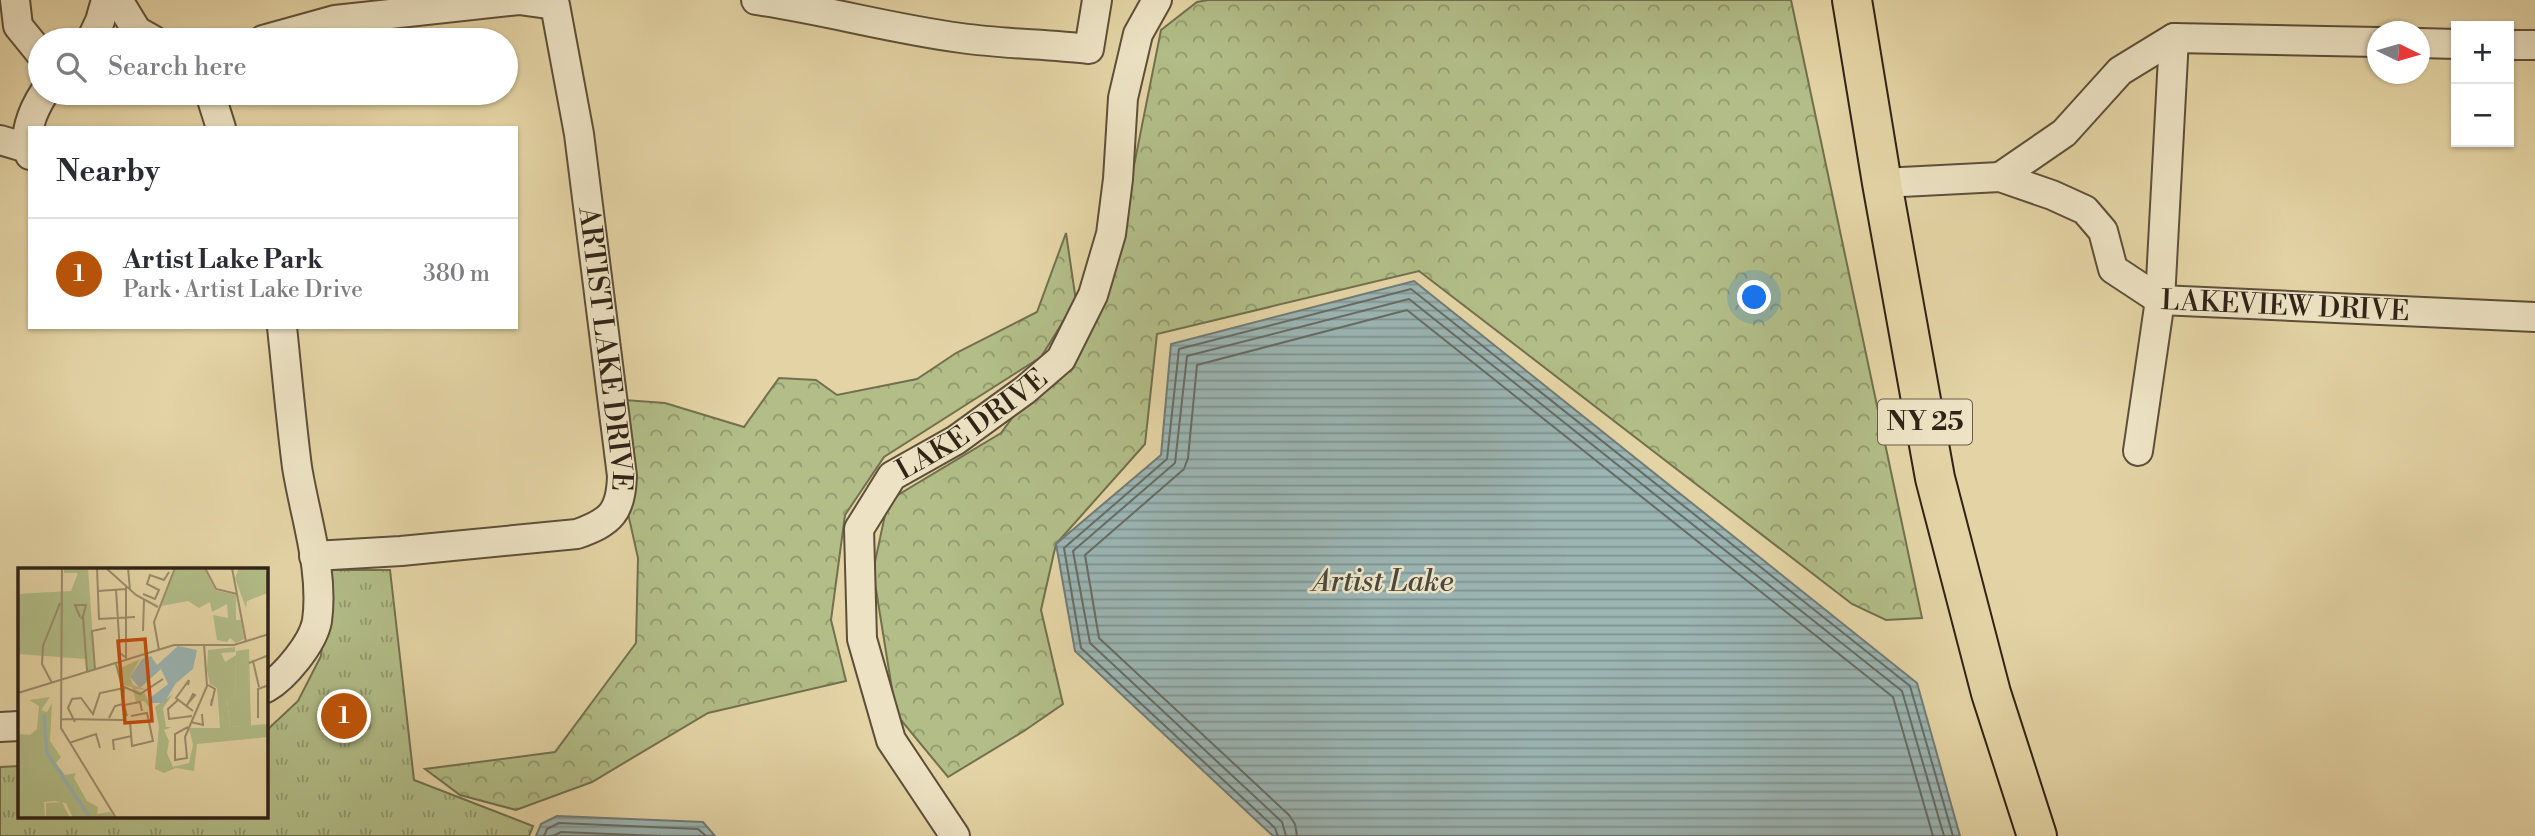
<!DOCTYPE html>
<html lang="en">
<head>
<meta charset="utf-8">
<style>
	:root { --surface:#fff; --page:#f7f7f7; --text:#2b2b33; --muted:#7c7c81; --line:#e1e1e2; --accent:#b45309 }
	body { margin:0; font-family:"Libre Bodoni",serif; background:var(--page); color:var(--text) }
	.controls { position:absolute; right:21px; top:21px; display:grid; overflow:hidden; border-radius:0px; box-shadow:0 2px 5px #0004 }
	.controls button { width:63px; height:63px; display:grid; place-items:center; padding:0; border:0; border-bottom:2px solid var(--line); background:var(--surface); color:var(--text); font:35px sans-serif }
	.compass { position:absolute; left:2367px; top:21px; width:63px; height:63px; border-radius:50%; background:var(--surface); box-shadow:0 2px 5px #0004; rotate:95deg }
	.you { position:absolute; left:1755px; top:298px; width:24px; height:24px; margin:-18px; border:5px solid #fff; border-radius:50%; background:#1a73e8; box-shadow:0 0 0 10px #1a73e833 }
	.badge { display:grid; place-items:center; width:46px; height:46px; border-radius:50%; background:var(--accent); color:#fff; font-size:23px; font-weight:700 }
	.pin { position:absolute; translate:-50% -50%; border:4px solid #fff; box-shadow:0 2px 7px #0006 }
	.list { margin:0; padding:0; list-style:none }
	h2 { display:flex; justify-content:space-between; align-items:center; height:91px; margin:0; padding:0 28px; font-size:30px }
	h2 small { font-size:23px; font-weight:400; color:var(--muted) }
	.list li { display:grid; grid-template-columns:46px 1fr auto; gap:21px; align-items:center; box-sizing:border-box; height:112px; padding:0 28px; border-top:2px solid var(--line) }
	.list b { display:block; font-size:26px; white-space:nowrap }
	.list p { margin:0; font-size:23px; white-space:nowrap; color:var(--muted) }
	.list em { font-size:23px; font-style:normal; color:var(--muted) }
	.icon { flex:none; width:38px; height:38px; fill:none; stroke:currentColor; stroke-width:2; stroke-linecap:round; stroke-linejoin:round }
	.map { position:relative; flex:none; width:2535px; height:836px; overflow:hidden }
	.search { position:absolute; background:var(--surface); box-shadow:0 2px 5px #0004; left:28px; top:28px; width:490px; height:77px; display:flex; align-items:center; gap:18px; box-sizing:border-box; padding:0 24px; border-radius:38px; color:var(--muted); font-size:26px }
	.panel { position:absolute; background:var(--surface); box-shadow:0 2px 5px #0004; left:28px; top:126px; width:490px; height:203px; border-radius:0px }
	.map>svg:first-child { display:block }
	.forest { fill:url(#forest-crowns); stroke:#72704f; stroke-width:2 }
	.park { fill:url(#park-tufts); stroke:#72704f; stroke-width:2 }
	.water { fill:url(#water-rules); stroke:#717b75; stroke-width:2 }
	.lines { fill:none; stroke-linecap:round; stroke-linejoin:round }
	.shore { stroke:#666c65; stroke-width:2 }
	.street-casing { stroke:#5e4f3a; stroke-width:32 }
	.primary-casing { stroke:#312317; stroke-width:42 }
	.street { stroke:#ede3c4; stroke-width:28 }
	.primary { stroke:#e4d4a5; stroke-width:38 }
	.labels { text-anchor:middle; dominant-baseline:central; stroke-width:5; stroke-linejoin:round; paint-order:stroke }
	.shield { fill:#ede3c4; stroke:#695d4b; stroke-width:2 }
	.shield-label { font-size:26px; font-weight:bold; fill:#312317 }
	.street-label { font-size:28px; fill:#312317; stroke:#ede3c4 }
	.water-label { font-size:30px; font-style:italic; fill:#4c483e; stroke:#ede3c4 }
	.inset-river { fill:none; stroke:#9bb5b3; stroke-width:3.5 }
	.inset-road { fill:none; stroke:#9c8d6c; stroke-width:2 }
	.view { fill:#c34e0e; fill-opacity:0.15; stroke:#c34e0e; stroke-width:3.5 }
	.inset-edge { fill:none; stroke:#312317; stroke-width:3.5 }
</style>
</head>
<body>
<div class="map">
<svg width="2535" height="836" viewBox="0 0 2535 836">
	<defs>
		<pattern id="forest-crowns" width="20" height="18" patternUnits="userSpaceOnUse" patternTransform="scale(1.75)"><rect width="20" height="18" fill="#b2bd87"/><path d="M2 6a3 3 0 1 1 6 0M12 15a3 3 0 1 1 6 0" fill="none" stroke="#91996d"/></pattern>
		<pattern id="park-tufts" width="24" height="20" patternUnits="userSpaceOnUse" patternTransform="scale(1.75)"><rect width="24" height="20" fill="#b2bd87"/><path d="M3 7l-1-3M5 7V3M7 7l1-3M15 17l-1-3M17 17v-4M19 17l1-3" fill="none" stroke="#91996d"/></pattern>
		<pattern id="water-rules" width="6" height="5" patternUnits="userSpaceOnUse" patternTransform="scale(1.75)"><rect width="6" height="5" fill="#9bb5b3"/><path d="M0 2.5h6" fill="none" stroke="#7f9391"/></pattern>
	</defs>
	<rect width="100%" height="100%" fill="#e4d4a5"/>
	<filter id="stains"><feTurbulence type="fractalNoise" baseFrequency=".00286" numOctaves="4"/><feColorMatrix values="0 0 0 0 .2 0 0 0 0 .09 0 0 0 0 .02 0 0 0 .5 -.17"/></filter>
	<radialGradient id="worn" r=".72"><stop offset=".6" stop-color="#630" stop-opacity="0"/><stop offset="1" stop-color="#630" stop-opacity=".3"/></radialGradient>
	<!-- forest -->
	<path class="forest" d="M1208 0H1791L1922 618 1886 620 1852 604 1419 271 1157 334 1145 444 1056 544 1041 610 1063 704 1024 731 948 777 896 714 873 571 888 501 1001 433 1110 286 1161 30 1197 2Z
		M1066 233 1076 301 1041 357 884 457 845 515 831 620 846 681 708 713 592 782 516 810 460 795 425 769 555 752 636 643 638 558 627 509 625 400 665 403 744 427 779 378 816 380 837 395 917 379 956 353 1037 312Z"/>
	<!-- park -->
	<path class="park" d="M329 570H390L414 780 533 826 529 836H0V767L19 766V817H266V731L298 701 321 656Z"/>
	<!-- water -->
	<path class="water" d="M1414 281 1917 683 1960 836H1273L1075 651 1056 544 1161 455 1171 344Z
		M557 816 703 822 715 836H536L541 824Z"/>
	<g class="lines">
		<!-- shore -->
		<path class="shore" d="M544 836 547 829 559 823 698 829 706 836
			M553 836 561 832 660 836
			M1278 836 1275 828 1081 648 1064 548 1167 459 1179 349 1411 289 1910 686 1953 836
			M1286 836 1282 822 1090 643 1073 551 1175 463 1187 356 1409 299 1902 691 1944 836
			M1297 836 1295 824 1289 815 1099 638 1085 555 1184 469 1188 458 1197 365 1407 310 1893 697 1933 836"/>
		<defs>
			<g id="street">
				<path d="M15 0 18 26 40 53"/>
				<path d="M118 0 137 31 153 40"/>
				<path d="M756 0C825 10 892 29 961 38 1003 44 1046 44 1089 49L1097 0"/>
				<path d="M91 40 100 21 106 0"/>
				<path id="s1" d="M263 40 335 20 519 0 555 5 579 134 622 476C621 512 611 522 577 534L401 551 314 556"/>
				<path d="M2420 43 2456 44"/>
				<path d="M2509 45H2535"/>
				<path d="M210 93 221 128"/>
				<path d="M0 140 27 148"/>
				<path d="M30 155C22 136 33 110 44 93"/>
				<path d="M2000 177 2064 133 2120 71 2174 38 2378 42"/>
				<path id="s2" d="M1882 183 2000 177 2052 195 2085 210 2103 231 2113 269 2160 300 2535 317"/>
				<path d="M2138 451 2160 300 2174 38"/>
				<path d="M266 688C285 677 313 643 317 621 324 570 305 517 297 467 291 420 287 374 282 327"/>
				<path d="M0 727 19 726"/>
				<path id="s3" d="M955 836 891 740 862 639 859 529 892 476 956 440 1025 390 1061 359 1093 295 1111 234 1118 179 1123 98 1138 34 1157 0"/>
			</g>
			<path id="primary" d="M1852 0 1882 183 1935 478 1991 693 2037 836"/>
		</defs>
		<!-- street casing -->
		<use href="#street" class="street-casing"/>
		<!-- primary casing -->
		<use href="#primary" class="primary-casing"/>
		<!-- street -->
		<use href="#street" class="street"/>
		<!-- primary -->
		<use href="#primary" class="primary"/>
	</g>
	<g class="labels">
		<!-- shield labels -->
		<rect class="shield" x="1878" y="399.5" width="94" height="45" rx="5"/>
		<g class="shield-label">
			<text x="1925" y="422">NY 25</text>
		</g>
		<!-- street labels -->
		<g class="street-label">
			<text stroke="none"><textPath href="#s2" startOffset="458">LAKEVIEW DRIVE</textPath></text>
			<text stroke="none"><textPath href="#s1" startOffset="644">ARTIST LAKE DRIVE</textPath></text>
			<text stroke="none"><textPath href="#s3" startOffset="488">LAKE DRIVE</textPath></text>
		</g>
		<!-- water labels -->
		<g class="water-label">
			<text x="1383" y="582">Artist Lake</text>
		</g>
	</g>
	<!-- overview -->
	<g transform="translate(18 568)">
		<rect width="250" height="250" fill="#e4d4a5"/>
		<path d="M231 81 233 158 212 159 209 130 217 129 218 83Z" fill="#b2bd87"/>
		<path d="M46 0H70L77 101 69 103 68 91 0 86V26L53 23 60 5H46ZM157 0H186L197 22 218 27V52H223L226 71 218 75 212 70 209 74 199 72 195 47 210 50 209 36 194 44 192 34 181 40 170 33 143 38ZM221 0H247L250 11V25L229 33 228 40 217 10ZM217 79V84L203 85 207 94 218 87 217 129 209 131 212 159 250 156V169L179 176 176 203 158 200 146 205 137 201 141 159 137 139 155 126 145 140 148 159H154L146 162 151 173 149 185 155 199 171 195 175 177 171 160H202L199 120 192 116 189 102 190 82ZM122 91 112 109 115 117 130 122 117 121 127 126 132 136 131 139 126 133 118 134 114 119 104 117 100 101ZM32 129 23 142 29 144 34 135 32 173 43 189 38 195 47 207 58 205 56 210 69 233 80 239 79 246 92 244 97 250H55L48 235 37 233 26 234 27 250H0V166L12 167 19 161 21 138 11 132Z" fill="#b2bd87"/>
		<path d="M44 234 52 250H28V235Z" fill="#b2bd87"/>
		<path d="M160 78 179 82 175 101 158 115 146 135H132V130L150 116 143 101 122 120 112 109 124 91 133 88 139 97Z" fill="#9bb5b3"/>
		<path class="inset-river" d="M26 146 29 185M29 185 72 250"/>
		<path class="inset-road" d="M44 0 43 160 98 250M79 0 81 51 117 49M88 0 118 27 140 39M110 0 112 22M187 0 198 21 219 26M214 0 228 74M98 21 102 85 107 89M80 23 108 21M125 26 137 31 141 22 129 16 132 7 146 12 151 4M62 49 57 37H68L65 48M63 51 65 48 69 103M125 63 126 32M141 82 136 54 157 0M108 93V19M235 93 241 119M231 95 251 87M98 96 104 118 122 126 145 111M77 101 74 63 88 60M34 115 24 96 25 78 42 35M170 117 171 112 158 130 175 143M190 117 197 121 193 138 194 131M0 125 156 77H216L251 66M160 132 150 141 151 151 174 148M168 139 173 130 175 126 177 127 171 134M109 148 106 137 122 134 124 143M240 150V121L251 117M43 151 106 152M57 154 50 140 54 131 63 130 75 146 82 125 106 120 105 136 97 138 91 150M112 154 114 178 135 173 129 145 113 148M173 154 185 157 184 146M170 159 157 166V192L169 190 167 169 189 118 186 76M51 175 78 166 82 180M96 182 95 172 114 168"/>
		<path class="view" d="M127 71 134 153 107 155 100 73Z"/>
		<rect width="250" height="250" class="inset-edge"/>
	</g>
	<rect width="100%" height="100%" filter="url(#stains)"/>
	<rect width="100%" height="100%" fill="url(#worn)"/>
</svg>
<div class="controls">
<button>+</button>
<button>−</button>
</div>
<svg class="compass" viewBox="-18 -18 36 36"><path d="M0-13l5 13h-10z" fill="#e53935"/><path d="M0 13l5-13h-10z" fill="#7c7c81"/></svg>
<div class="you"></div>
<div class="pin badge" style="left:344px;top:716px">1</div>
<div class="search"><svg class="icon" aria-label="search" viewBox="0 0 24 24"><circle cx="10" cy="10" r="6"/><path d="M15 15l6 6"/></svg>Search here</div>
<section class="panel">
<h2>Nearby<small></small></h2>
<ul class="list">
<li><span class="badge">1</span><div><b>Artist Lake Park</b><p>Park · Artist Lake Drive</p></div><em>380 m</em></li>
</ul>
</section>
</div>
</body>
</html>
